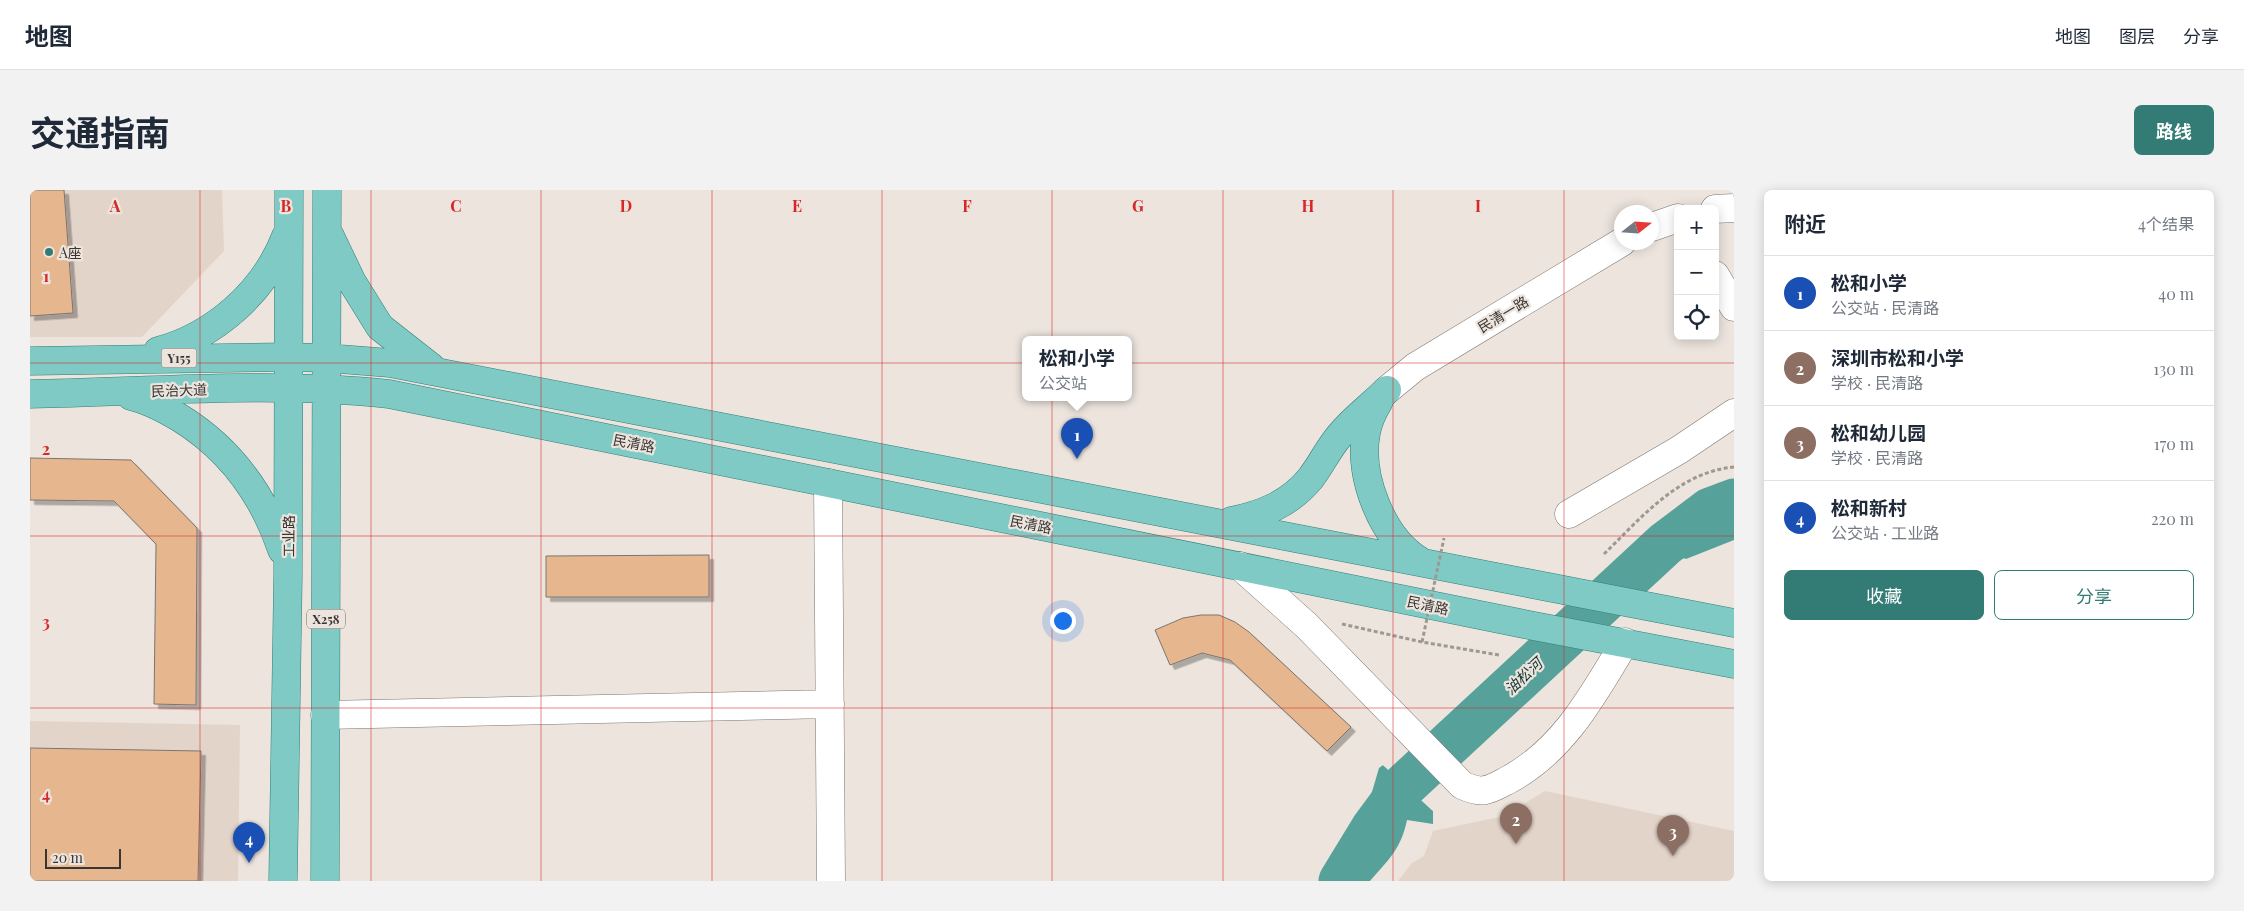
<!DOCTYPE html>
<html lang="zh">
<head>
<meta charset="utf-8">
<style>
	:root { --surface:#fff; --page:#f2f2f3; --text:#1f2937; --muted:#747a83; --line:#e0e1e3; --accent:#337b75 }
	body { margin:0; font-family:"Playfair Display","Noto Sans SC",serif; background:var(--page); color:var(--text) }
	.controls { position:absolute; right:15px; top:15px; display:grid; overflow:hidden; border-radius:8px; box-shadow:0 2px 12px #0003 }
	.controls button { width:45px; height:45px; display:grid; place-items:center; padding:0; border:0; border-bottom:1px solid var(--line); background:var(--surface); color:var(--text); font:25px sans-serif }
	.compass { position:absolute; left:1584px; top:15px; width:45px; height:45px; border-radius:50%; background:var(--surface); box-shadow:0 2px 12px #0003; rotate:73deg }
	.scale { position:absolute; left:15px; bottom:12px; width:76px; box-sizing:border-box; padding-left:5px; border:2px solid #383533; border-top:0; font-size:14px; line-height:18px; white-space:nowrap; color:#383533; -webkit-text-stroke:4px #ece4dd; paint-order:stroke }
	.you { position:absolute; left:1032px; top:430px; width:18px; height:18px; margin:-12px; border:4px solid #fff; border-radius:50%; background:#1a73e8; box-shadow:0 0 0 8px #1a73e833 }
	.badge { display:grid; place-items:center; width:32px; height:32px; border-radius:50%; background:var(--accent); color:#fff; font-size:16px; font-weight:700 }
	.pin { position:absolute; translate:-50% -41px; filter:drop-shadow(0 1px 2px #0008) }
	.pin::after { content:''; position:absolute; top:26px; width:18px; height:15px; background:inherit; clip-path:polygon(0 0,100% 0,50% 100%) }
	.popup { position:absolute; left:992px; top:146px; width:110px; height:65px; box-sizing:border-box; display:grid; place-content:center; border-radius:8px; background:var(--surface); filter:drop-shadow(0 1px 4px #0005); font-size:16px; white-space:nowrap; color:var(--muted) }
	.popup b { font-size:19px; color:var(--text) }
	.popup::after { content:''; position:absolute; left:50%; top:100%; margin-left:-10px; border:10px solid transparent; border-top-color:var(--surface) }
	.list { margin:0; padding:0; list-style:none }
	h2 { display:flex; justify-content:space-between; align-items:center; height:65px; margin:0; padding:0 20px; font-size:21px }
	h2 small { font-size:16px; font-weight:400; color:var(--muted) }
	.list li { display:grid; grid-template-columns:32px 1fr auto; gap:15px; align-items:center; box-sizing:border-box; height:75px; padding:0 20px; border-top:1px solid var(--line) }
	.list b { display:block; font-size:19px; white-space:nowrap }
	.list p { margin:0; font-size:16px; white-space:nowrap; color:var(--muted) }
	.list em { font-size:16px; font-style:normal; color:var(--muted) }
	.actions { display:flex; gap:10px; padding:15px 20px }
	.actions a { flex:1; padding:11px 0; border:1px solid var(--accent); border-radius:8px; text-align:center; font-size:18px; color:var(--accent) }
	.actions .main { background:var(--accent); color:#fff }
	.icon { flex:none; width:28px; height:28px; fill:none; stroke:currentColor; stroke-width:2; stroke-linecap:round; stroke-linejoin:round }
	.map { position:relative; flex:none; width:1704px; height:691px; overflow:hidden; border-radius:8px }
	header { display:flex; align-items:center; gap:30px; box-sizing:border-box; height:70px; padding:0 25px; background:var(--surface); border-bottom:1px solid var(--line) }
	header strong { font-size:24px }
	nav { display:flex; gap:28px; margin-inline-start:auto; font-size:18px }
	.intro { display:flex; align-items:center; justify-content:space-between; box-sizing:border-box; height:120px; padding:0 30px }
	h1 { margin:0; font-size:35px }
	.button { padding:12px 22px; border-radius:8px; background:var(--accent); color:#fff; font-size:18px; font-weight:700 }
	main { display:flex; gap:30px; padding:0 30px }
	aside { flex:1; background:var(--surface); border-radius:8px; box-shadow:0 2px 12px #0003 }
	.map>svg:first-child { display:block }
	.built { fill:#e3d4ca }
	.water { fill:#56a29b }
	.pier { fill:#ece4dd }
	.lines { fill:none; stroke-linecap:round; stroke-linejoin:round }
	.river { stroke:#56a29b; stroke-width:45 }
	.building { fill:#e6b68f; stroke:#7c756f; filter:url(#shadow) }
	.minor-casing { stroke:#7d7670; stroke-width:29 }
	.major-casing { stroke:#2f7f78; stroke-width:29 }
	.path { stroke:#9e9893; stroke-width:3; stroke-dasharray:4 2.5; stroke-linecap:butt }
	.minor { stroke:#fff; stroke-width:28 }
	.major { stroke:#7fcac4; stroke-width:28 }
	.path-bridge { stroke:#9e9893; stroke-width:3; stroke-dasharray:4 2.5; stroke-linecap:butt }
	.grid { fill:none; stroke:#d62828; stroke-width:1; stroke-opacity:0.55 }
	.poi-dot { fill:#337b75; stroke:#ece4dd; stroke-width:2 }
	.labels { text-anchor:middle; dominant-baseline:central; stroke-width:4.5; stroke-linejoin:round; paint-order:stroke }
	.shield { fill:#ece4dd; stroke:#6e6a66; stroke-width:1 }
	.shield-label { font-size:12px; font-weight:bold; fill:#383533 }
	.poi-label { font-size:14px; fill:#383533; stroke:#ece4dd; text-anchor:start }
	.street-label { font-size:14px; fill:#383533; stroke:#ece4dd }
	.water-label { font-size:15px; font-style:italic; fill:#123734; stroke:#ece4dd }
	.grid-label { font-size:16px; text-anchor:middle; font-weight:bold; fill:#d62828; stroke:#ece4dd; stroke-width:4.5; stroke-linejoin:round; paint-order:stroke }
</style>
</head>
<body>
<header>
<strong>地图</strong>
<nav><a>地图</a><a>图层</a><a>分享</a></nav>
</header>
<div class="intro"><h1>交通指南</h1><a class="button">路线</a></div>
<main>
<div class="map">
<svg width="1704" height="691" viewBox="0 0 1704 691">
	<defs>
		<filter id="shadow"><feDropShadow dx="4.5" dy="4.5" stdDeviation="0" flood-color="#0004"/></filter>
	</defs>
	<rect width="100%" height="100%" fill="#ece4dd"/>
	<!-- built -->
	<path class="built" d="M0 0H192L194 61 112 147H0Z
		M0 531 210 535 208 691H0Z
		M1515 601 1704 641V691H1368L1382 673 1394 666 1403 641 1474 626Z"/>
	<!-- water -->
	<path class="water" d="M1704 291V350L1656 369 1612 360C1631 342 1680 295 1704 291Z
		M1353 575 1403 621V634L1377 630C1371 659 1359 669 1340 691H1297L1317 663 1332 636 1349 578Z"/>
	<!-- pier -->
	<path class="pier" d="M1609 359 1656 369 1660 370 1655 371 1611 362Z
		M1355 573 1404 619 1405 620 1403 621 1353 575Z"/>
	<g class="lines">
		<!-- river -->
		<path class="river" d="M1311 691 1344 637 1375 595 1635 354 1680 320 1704 311"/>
	</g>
	<!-- building -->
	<path class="building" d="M0 0H34L43 123 0 126Z
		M0 268 101 270 167 338 166 515 124 514 126 354 84 311 0 310Z
		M679 365V407H516V366Z
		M1171 425H1189L1205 432 1219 442 1321 537 1297 561 1200 470 1172 463 1140 475 1125 440 1153 428Z
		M0 558 171 561 168 691H0Z"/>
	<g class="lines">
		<defs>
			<path id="minor" d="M1685 19 1704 18
				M1622 37 1648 28
				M1685 85 1704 117
				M1357 200 1385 177 1592 52
				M798 293 801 691
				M1539 324 1649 260 1704 223
				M1210 376 1277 436 1432 595C1453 605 1459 600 1478 590 1534 560 1563 505 1595 452
				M295 525 800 514"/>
			<path id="major" d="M300 46 322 92 350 137 401 177
				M128 161C185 146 235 101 256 46
				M0 171 258 167 297 168 360 173 1704 433
				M0 204C118 202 242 191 359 204L1504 436 1704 474
				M101 206C119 210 135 219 150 228 200 259 233 304 252 360
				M1349 211C1343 221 1338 231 1336 243 1328 286 1352 348 1390 371
				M1201 331C1232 325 1259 314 1280 289 1291 275 1298 259 1310 245 1324 228 1342 215 1357 200
				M253 691 258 385 259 0
				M295 691 297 0"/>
		</defs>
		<!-- minor casing -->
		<use href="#minor" class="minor-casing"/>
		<!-- major casing -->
		<use href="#major" class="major-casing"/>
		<!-- path -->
		<path class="path" d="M1574 364C1612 327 1649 282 1704 277
			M1312 434 1392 452 1469 465"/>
		<!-- minor -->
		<use href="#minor" class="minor"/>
		<!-- major -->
		<use href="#major" class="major"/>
		<!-- path-bridge -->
		<path class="path-bridge" d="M1392 452 1414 348"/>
	</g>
	<!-- grid -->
	<path class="grid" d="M170 0V691M341 0V691M511 0V691M682 0V691M852 0V691M1022 0V691M1193 0V691M1363 0V691M1534 0V691M0 173H1704M0 346H1704M0 518H1704"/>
	<!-- markers -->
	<circle class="poi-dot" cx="19" cy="62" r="5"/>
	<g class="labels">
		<!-- shield labels -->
		<g class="shield">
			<rect x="131.5" y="158.5" width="35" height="19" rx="4"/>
			<rect x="277" y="419.5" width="38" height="19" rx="4"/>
		</g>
		<g class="shield-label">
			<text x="149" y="168">Y155</text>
			<text x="296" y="429">X258</text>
		</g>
		<!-- poi labels -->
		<g class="poi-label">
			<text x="29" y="62">A座</text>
		</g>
		<!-- street labels -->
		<g class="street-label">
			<text transform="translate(1473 124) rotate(-31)">民清一路</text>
			<text transform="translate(149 200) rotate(-2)">民治大道</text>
			<text transform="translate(604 253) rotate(11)">民清路</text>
			<text transform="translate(1001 334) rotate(11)">民清路</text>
			<text transform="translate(258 346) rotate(-90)">工业路</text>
			<text transform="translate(1398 415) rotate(12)">民清路</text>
		</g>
		<!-- water labels -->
		<g class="water-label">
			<text transform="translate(1493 486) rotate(-43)">油松河</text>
		</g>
	</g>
	<g class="grid-label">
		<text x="85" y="22">A</text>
		<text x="256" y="22">B</text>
		<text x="426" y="22">C</text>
		<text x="596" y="22">D</text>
		<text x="767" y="22">E</text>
		<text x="937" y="22">F</text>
		<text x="1108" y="22">G</text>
		<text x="1278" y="22">H</text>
		<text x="1448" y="22">I</text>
		<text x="16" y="92">1</text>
		<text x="16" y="265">2</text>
		<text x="16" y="438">3</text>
		<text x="16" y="610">4</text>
	</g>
</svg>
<div class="controls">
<button>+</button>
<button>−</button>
<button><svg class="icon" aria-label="locate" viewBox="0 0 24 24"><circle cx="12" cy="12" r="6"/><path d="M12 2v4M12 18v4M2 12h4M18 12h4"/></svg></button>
</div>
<svg class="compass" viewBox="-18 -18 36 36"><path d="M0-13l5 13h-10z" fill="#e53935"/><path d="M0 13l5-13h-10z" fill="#747a83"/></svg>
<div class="scale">20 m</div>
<div class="you"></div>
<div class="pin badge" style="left:1047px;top:269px;background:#1a4fb4">1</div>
<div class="popup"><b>松和小学</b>公交站</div>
<div class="pin badge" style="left:1486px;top:654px;background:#8d6e63">2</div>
<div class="pin badge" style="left:1643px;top:666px;background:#8d6e63">3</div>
<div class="pin badge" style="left:219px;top:673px;background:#1a4fb4">4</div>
</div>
<aside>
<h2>附近<small>4个结果</small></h2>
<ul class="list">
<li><span class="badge" style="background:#1a4fb4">1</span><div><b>松和小学</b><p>公交站 · 民清路</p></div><em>40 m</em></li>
<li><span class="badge" style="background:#8d6e63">2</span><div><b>深圳市松和小学</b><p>学校 · 民清路</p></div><em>130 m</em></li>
<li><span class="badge" style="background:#8d6e63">3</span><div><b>松和幼儿园</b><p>学校 · 民清路</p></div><em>170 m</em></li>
<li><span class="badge" style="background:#1a4fb4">4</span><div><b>松和新村</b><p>公交站 · 工业路</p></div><em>220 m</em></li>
</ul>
<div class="actions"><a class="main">收藏</a><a>分享</a></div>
</aside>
</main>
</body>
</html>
